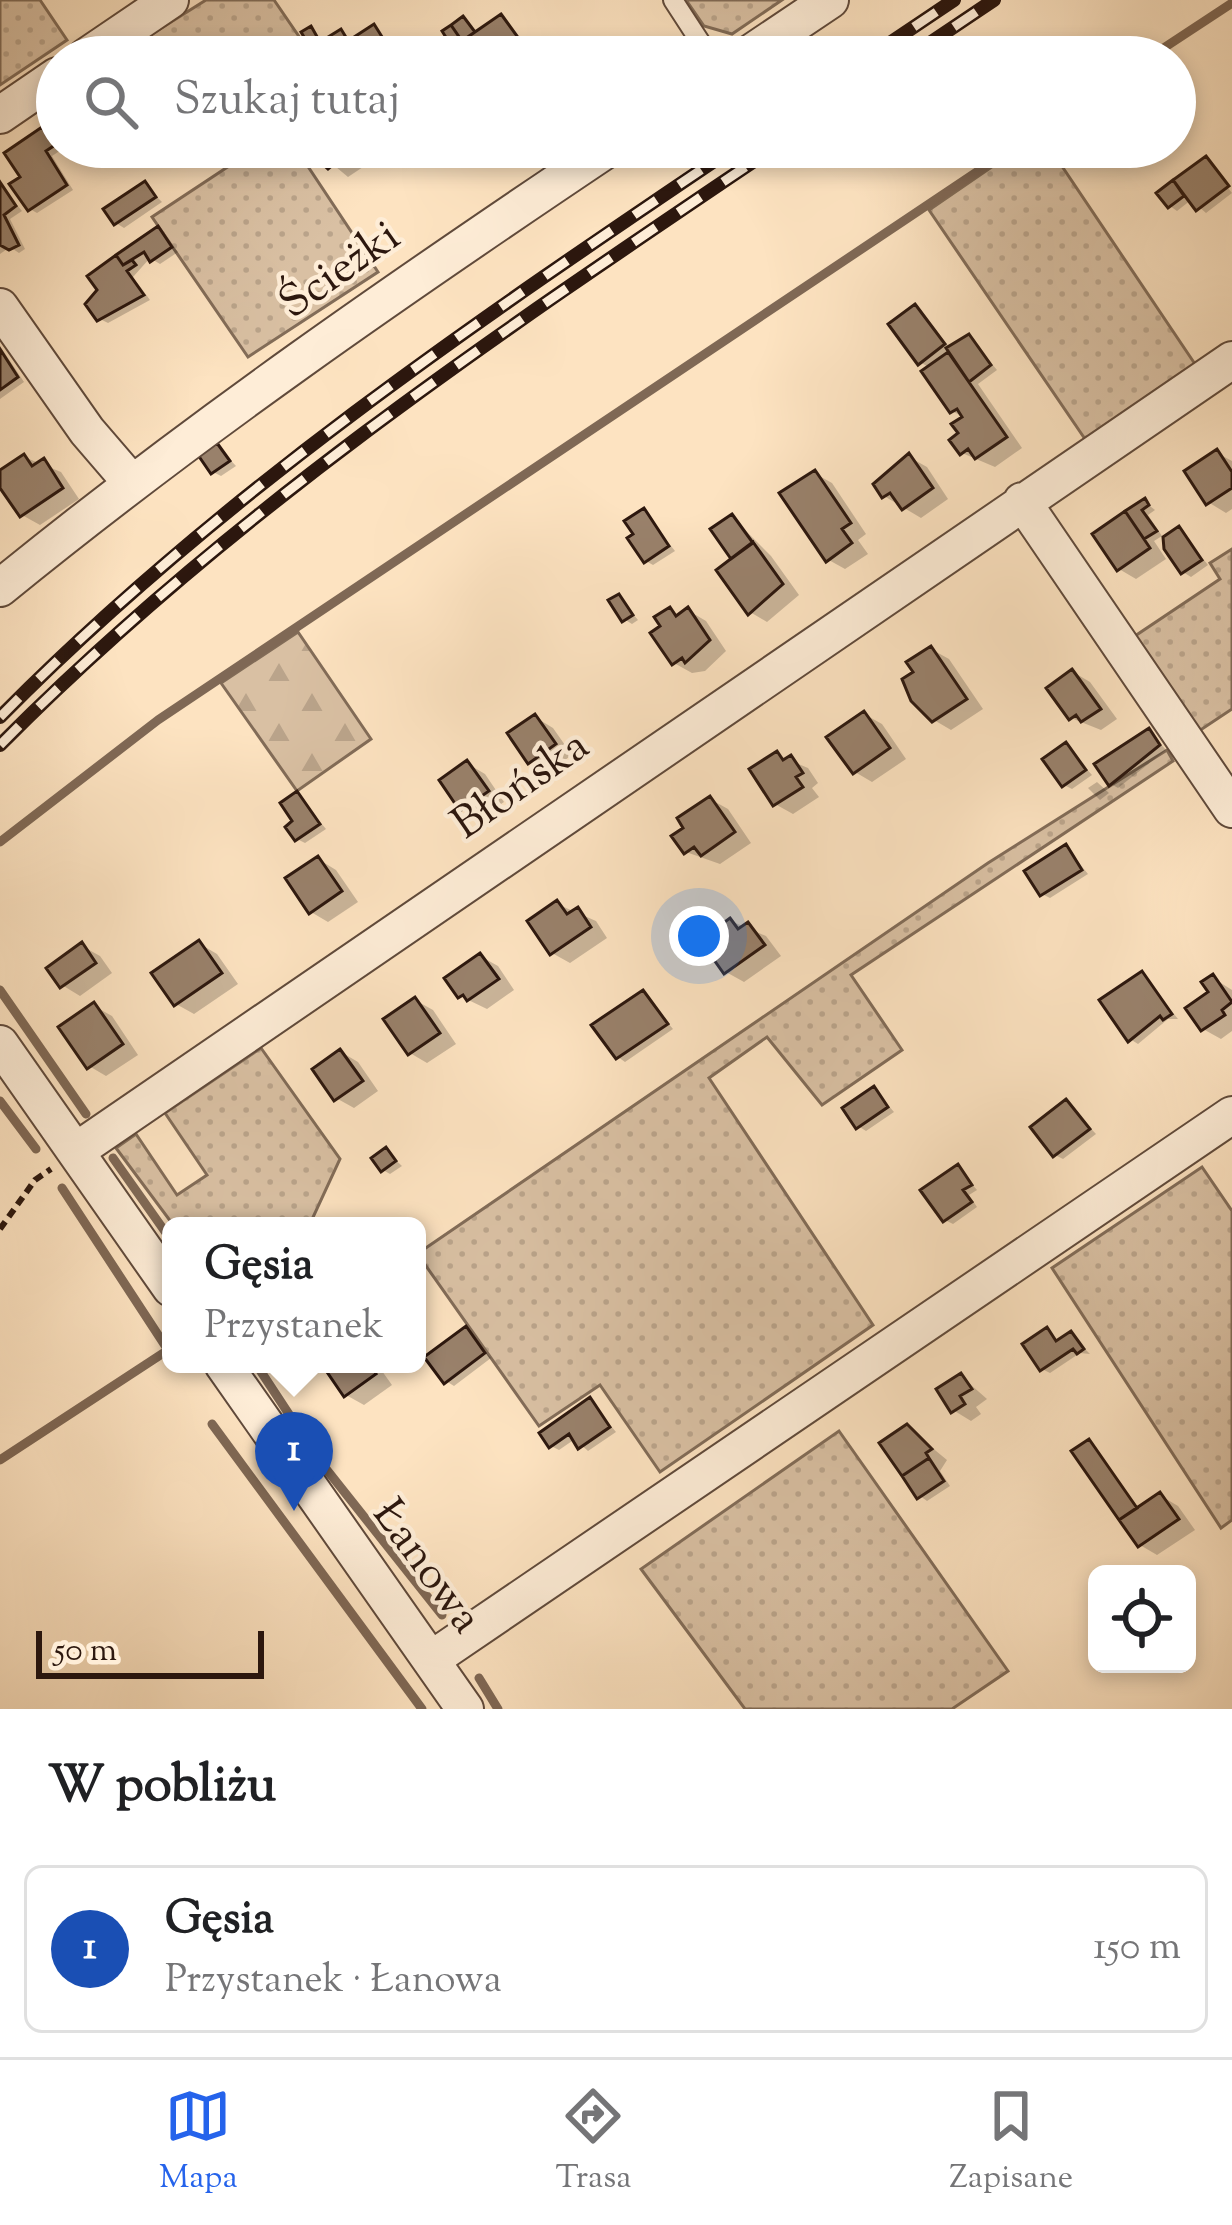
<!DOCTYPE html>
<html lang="pl">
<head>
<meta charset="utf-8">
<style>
	:root { --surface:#fff; --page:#f6f6f6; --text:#202124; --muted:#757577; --line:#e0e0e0; --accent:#2563eb }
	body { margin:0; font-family:"Sorts Mill Goudy",serif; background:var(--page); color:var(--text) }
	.controls { position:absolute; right:36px; bottom:36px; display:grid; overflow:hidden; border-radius:18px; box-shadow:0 6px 18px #0003 }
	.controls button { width:108px; height:108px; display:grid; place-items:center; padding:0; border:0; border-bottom:3px solid var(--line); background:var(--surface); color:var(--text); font:60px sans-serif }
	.scale { position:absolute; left:36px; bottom:30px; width:228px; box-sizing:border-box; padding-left:12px; border:6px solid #2c170e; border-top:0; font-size:33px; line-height:42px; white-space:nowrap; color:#2c170e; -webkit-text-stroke:9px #feedd7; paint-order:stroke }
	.you { position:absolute; left:699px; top:936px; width:42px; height:42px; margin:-30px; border:9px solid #fff; border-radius:50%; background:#1a73e8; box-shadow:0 0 0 18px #1a73e833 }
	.badge { display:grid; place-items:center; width:78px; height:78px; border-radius:50%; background:var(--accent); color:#fff; font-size:39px; font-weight:700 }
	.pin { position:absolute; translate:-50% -99px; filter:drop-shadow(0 3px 6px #0008) }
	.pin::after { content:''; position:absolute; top:63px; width:42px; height:36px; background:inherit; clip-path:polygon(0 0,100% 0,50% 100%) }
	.popup { position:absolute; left:162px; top:1217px; width:264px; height:156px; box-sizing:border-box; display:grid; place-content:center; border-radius:18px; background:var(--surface); filter:drop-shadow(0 3px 9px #0005); font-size:39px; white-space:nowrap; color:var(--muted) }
	.popup b { font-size:45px; color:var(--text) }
	.popup::after { content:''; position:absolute; left:50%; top:100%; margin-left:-24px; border:24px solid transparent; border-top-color:var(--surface) }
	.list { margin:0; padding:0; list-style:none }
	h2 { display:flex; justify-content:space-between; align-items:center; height:156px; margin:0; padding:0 48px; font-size:51px }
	h2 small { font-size:39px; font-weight:400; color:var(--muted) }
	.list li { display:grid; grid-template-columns:78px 1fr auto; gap:36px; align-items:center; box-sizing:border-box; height:168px; margin:0 24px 24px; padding:0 24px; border:3px solid var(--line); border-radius:18px }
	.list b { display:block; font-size:45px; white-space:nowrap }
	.list p { margin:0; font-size:39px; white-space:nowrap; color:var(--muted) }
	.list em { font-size:39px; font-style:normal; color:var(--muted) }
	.icon { flex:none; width:66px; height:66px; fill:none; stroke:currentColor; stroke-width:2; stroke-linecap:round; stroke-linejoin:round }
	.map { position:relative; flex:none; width:1232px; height:1709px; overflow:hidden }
	.search { position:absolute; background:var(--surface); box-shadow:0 6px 18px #0003; left:36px; right:36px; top:36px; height:132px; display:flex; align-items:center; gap:30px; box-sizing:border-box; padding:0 42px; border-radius:66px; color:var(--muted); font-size:45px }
	.sheet { height:348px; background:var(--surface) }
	nav { display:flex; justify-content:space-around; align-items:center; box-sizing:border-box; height:168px; border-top:3px solid var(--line); background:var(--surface); font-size:33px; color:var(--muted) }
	nav a { display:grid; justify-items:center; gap:6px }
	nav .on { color:var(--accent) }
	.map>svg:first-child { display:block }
	.grass { fill:url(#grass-dots); stroke:#826c58; stroke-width:3 }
	.forest { fill:url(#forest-firs); stroke:#826c58; stroke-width:3 }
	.shadow { fill:#0003 }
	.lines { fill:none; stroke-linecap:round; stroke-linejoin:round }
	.stream { stroke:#7f6855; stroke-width:9 }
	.building { fill:#99816b; stroke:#2c170e; stroke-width:3 }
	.service-casing { stroke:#604a3b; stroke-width:22 }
	.minor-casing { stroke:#604a3b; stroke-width:40 }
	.path { stroke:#2c170e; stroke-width:6; stroke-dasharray:9 6; stroke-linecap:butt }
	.service { stroke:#feedd7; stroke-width:18 }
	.minor { stroke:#feedd7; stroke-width:36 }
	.rail-casing { stroke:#2c170e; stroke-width:14 }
	.rail { stroke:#feedd7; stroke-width:9; stroke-dasharray:27; stroke-linecap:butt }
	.labels { text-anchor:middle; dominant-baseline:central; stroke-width:9; stroke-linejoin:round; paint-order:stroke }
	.street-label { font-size:45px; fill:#2c170e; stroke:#feedd7 }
</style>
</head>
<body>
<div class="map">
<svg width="1232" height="1709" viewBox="0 0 1232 1709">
	<defs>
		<pattern id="grass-dots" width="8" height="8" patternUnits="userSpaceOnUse" patternTransform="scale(3)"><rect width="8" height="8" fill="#d9c0a3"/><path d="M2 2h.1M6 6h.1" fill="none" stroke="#baa48b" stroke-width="1.8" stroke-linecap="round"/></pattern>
		<pattern id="forest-firs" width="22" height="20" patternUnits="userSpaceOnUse" patternTransform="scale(3)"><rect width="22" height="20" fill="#d9c0a3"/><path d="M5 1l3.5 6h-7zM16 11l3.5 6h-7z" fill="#baa48b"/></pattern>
	</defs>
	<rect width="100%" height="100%" fill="#fde3c1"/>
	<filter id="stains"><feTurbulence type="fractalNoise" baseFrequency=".00167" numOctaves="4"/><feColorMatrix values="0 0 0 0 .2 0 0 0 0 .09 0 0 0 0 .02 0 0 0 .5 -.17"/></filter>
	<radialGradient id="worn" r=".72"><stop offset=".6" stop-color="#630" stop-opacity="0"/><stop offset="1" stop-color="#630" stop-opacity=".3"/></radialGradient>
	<!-- grass -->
	<path class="grass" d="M0 0H40L67 40 0 85Z
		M206 0H274L313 57H156L144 39Z
		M686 0H782L732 34 704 26Z
		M217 147H295L378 272 248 357 152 217 229 166Z
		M1021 147H1049L1195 364 1085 439 929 210Z
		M1232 549V709L1199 731 1135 636 1220 579 1210 563Z
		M1167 750 1173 761 851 975 902 1050 822 1105 767 1037 709 1078 873 1325 660 1472 600 1385 539 1426 426 1266 418 1270 417 1254 988 863Z
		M261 1048 340 1159 309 1226H174L116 1148 136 1134 177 1195 207 1175 165 1113Z
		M1202 1167 1232 1211V1520L1221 1528 1052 1268Z
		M839 1431 1008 1671 952 1709H745L641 1569Z"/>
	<!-- forest -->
	<path class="forest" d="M298 632 371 739 297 791 221 683Z"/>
	<!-- shadow -->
	<path class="shadow" d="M501 17 530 52 523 57H443L456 48 446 32 463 20 478 33Z
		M374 28 395 52 320 57 311 30 324 43 341 33 352 42Z
		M43 131 61 150 52 156 73 190 37 213 30 209 24 178Z
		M82 147H130H116L96 161Z
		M312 147H374L366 152 372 161 348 177Z
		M1206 160 1232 193 1206 213 1191 200 1177 211 1170 206 1160 193Z
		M0 185 22 211 10 219 25 249 19 253 10 247 0 254Z
		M145 185 162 202 124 228 116 223Z
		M158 230 178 252 160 264 150 258 133 277 150 300 108 323 100 319 101 290 92 276Z
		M916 307 951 349 969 337 997 370 978 384 1022 448 995 467 962 453 965 418 952 411 930 368 920 362Z
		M0 346 24 382 0 399Z
		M217 446 236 466 221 476 213 472Z
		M1217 453 1232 461V509L1226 513 1208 502Z
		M24 457 61 472 79 499 40 525 22 515 0 483V473Z
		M909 457 927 467 948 499 921 518 884 496Z
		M814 473 832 483 866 534 858 540 868 554 845 569 827 559Z
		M1145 502 1155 510 1148 515 1162 536 1154 541 1166 559 1136 579 1119 569 1096 535Z
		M644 512 675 551 653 565 646 561Z
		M732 517 771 556 799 595 767 622 750 612Z
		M1179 529 1208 565 1191 577 1183 572Z
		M619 597 638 620 632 624 624 619Z
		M670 610 680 617 689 611 706 621 726 651 705 671 692 673 674 663 665 627Z
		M931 649 949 659 983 709 951 730 934 720 917 672Z
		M1073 672 1090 682 1117 719 1101 730 1071 718Z
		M864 714 882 724 906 759 872 782 855 772Z
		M535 717 553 728 572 755 548 772 530 761Z
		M1149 731 1166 750 1118 788 1111 784Z
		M1066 746 1092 775 1072 789 1064 785Z
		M777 755 808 768 818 783 812 788 819 797 793 814 775 804Z
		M468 764 485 774 504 802 480 818 462 808Z
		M1097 782 1109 793 1100 800 1088 788Z
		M297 795 326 829 305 843 297 839Z
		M710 799 728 809 751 843 720 864 686 852Z
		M1066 847 1088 874 1050 898 1042 894Z
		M318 859 336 870 358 902 328 922 311 912Z
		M557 904 596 921 607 938 570 963 552 953Z
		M731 921 766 936 781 956 744 982 726 972Z
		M200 944 217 954 238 984 194 1014 176 1004Z
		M82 946 100 956 112 973 80 996 62 985Z
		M480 956 498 966 514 990 487 1009 460 996Z
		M1142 974 1178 1019H1168L1138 1044 1130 1039Z
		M1213 978 1232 990V1031L1221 1039 1203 1029Z
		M643 993 673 1029 625 1062 618 1057Z
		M415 1000 433 1010 456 1044 427 1063 410 1053Z
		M94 1006 112 1016 138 1055 106 1076 89 1066Z
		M341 1052 358 1062 378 1091 354 1108 336 1098Z
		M874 1089 894 1112 866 1131 858 1126Z
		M1066 1102 1096 1134 1063 1159 1055 1155Z
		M386 1151 402 1166 390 1174 383 1170Z
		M958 1168 977 1190 969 1195 977 1207 953 1224 945 1220Z
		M466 1330 491 1358 454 1386 446 1381Z
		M1047 1331 1059 1343 1071 1335 1090 1354 1080 1353 1050 1373 1042 1369Z
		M338 1364H377L392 1385 364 1405 346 1395Z
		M962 1377 987 1399 976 1407 981 1414 971 1421 953 1410Z
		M590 1401 616 1432 588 1451 575 1439 559 1450 551 1446Z
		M907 1427 947 1460 940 1471 950 1486 927 1501 920 1496Z
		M1089 1442 1140 1510 1161 1496 1178 1506 1195 1530 1157 1555 1140 1545Z"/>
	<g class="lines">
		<!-- stream -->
		<path class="stream" d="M1150 57 1232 3
			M0 842 158 720 1014 147
			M0 990 86 1114
			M0 1101 36 1149
			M113 1158 171 1240
			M256 1364 319 1460 442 1615
			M212 1424 422 1709
			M0 1460 168 1350 62 1188
			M479 1678 498 1709"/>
	</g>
	<!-- building -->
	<path class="building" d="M501 14 525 47 510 57H473L462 41Z
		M463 16 475 32 462 41 451 25Z
		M374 24 389 48 374 57H358L348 41Z
		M451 25 470 53 438 57 452 47 442 31Z
		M311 26 320 42 341 29 358 57H316L301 32Z
		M42 127 55 145 46 151 67 185 28 211 9 184 20 177 4 153Z
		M354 147 328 169 305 148 307 147Z
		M1206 156 1229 186 1196 211 1173 180Z
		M1173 180 1184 196 1168 208 1156 193Z
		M145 181 156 197 114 225 103 209Z
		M0 182 16 206 4 215 19 245 9 250 0 245Z
		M158 226 172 247 150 262 144 252 123 265 116 255Z
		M116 255 123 265 132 260 136 265 127 271 144 295 97 321 85 304 97 290 87 276Z
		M915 304 945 344 918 365 888 324Z
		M969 334 991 365 969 382 946 348Z
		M0 349 18 377 0 390Z
		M948 352 1007 437 975 459 968 449 960 455 949 440 958 433 951 424 962 417 957 409 950 413 921 371Z
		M217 443 230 461 211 474 198 455Z
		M1217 449 1232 472V488L1206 505 1184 471Z
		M909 453 933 488 902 510 890 493 882 498 873 484Z
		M24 454 32 466 44 458 63 488 20 517 0 488V470Z
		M815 470 851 523 842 529 852 543 826 562 779 493Z
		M1145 498 1149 505 1142 510 1157 531 1144 539 1125 511Z
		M644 508 669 546 644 563 627 538 633 534 624 521Z
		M1125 511 1150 548 1117 571 1092 534Z
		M732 514 753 543 731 559 710 529Z
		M1179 526 1202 560 1181 574 1164 549 1163 537Z
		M753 542 783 584 748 615 716 570Z
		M619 594 633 615 622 622 608 600Z
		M670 607 676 616 688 607 710 640 685 663 682 658 672 665 650 633 660 626 654 617Z
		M931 646 967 699 932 722 911 701 902 679 913 672 906 662Z
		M1072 669 1101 709 1081 722 1076 715 1069 720 1046 688Z
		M864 711 890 748 853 774 826 737Z
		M535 714 556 744 528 764 507 733Z
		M1149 728 1160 745 1109 786 1094 764Z
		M1066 742 1086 770 1062 787 1042 759Z
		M777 751 783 760 791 755 803 773 796 777 803 787 773 806 749 769Z
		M467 760 489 791 460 811 439 780Z
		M297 791 320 824 295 841 285 827 292 821 280 803Z
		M710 796 735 832 701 856 694 847 684 854 671 836 683 828 677 818Z
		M1066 844 1082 870 1040 896 1024 871Z
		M318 856 342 891 309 914 285 878Z
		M557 900 567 914 578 907 591 927 550 955 527 921Z
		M730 918 738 929 748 922 765 945 724 974 700 940Z
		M199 940 222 973 174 1006 151 973Z
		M82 942 96 963 60 988 46 968Z
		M480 953 499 979 467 1001 463 995 458 998 444 978Z
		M1142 971 1172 1014 1163 1020 1160 1016 1128 1042 1099 1000Z
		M1213 974 1232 1002 1222 1010 1225 1015 1201 1031 1185 1008 1208 992 1201 982Z
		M643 990 668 1024 616 1059 591 1025Z
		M415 997 440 1033 408 1055 383 1019Z
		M94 1002 123 1044 87 1069 58 1027Z
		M340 1049 363 1081 334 1101 312 1069Z
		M874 1086 888 1107 856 1129 842 1108Z
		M1066 1099 1090 1129 1053 1157 1030 1127Z
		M386 1147 396 1161 381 1172 371 1158Z
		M958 1164 972 1185 963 1190 972 1202 943 1222 920 1190Z
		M466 1326 485 1353 444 1384 424 1357Z
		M1047 1327 1056 1341 1071 1331 1084 1349 1077 1354 1073 1349 1040 1371 1022 1344Z
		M332 1364H369L376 1374 344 1397 325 1369Z
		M961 1373 972 1389 960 1396 965 1404 951 1413 936 1389Z
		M590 1397 610 1427 578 1449 569 1434 549 1448 539 1433Z
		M907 1424 932 1449 926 1453 929 1458 902 1476 879 1443Z
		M1089 1439 1137 1508 1119 1520 1071 1451Z
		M929 1458 944 1481 917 1499 902 1476Z
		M1160 1492 1179 1519 1138 1547 1119 1520Z"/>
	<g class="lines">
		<defs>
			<path id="service" d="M673 0 710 57"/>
			<path id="minor" d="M86 57 170 0
				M745 57 830 0
				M0 115 57 76
				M0 307 87 431 130 481
				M1022 501 1232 809
				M0 588C195 429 401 287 610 147
				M0 1044 171 1288
				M76 1151 1232 360
				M223 1364 465 1709
				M432 1659 1232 1115"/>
		</defs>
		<!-- service casing -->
		<use href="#service" class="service-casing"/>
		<!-- minor casing -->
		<use href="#minor" class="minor-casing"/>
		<!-- path -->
		<path class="path" d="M0 1229 35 1180 51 1169"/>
		<!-- service -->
		<use href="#service" class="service"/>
		<!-- minor -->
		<use href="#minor" class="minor"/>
		<defs>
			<path id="rail" d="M869 57 954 0
				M909 57 994 0
				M0 717C219 495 478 320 735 147
				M0 745C232 511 503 330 775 147"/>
		</defs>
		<!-- rail casing -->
		<use href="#rail" class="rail-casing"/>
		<!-- rail -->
		<use href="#rail" class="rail"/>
	</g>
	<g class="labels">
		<!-- street labels -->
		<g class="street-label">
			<text transform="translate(341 272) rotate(-35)">Ścieżki</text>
			<text transform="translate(522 787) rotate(-35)">Błońska</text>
			<text transform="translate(425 1568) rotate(54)">Łanowa</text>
		</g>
	</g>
	<rect width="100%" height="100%" filter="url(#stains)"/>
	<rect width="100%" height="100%" fill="url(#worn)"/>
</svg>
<div class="controls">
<button><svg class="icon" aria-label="locate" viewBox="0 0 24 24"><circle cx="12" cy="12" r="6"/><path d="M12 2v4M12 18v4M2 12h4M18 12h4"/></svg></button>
</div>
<div class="scale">50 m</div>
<div class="you"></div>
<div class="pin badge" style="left:294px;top:1511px;background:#1a4fb4">1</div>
<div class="popup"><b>Gęsia</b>Przystanek</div>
<div class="search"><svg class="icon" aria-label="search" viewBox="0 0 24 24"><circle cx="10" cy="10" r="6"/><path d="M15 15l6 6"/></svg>Szukaj tutaj</div>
</div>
<section class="sheet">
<h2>W pobliżu<small></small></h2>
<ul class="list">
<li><span class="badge" style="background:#1a4fb4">1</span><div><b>Gęsia</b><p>Przystanek · Łanowa</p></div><em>150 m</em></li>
</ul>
</section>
<nav>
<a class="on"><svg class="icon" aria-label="map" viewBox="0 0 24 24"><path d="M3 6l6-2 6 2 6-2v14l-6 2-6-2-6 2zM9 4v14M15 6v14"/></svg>Mapa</a>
<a><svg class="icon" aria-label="directions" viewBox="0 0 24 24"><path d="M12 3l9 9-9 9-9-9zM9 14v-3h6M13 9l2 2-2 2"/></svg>Trasa</a>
<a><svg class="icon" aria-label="saved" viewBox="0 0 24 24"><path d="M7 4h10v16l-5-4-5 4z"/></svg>Zapisane</a>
</nav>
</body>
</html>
